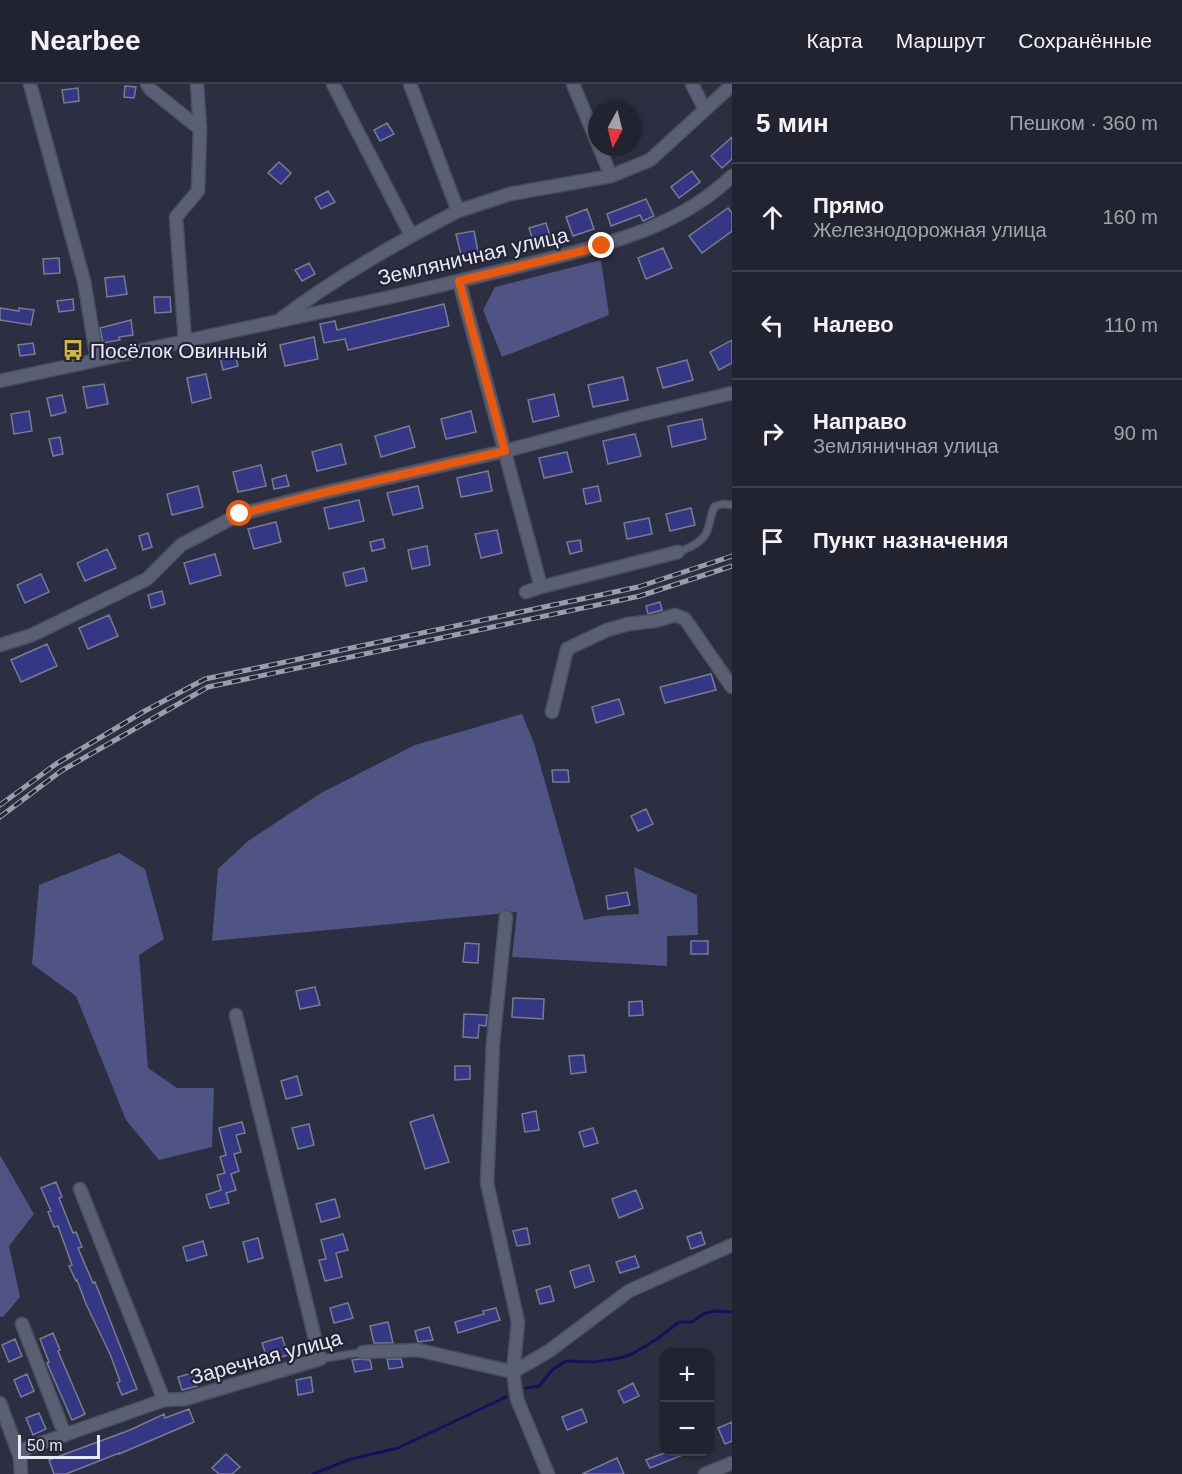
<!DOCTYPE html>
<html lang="ru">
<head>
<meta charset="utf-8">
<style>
	:root { --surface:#212331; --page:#292b39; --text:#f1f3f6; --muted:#a2a4ab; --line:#3e404d }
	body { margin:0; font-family:Helvetica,sans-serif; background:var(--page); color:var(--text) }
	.controls { position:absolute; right:18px; bottom:18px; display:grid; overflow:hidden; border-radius:12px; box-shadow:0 2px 4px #0004 }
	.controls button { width:54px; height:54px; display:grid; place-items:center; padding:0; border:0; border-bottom:2px solid var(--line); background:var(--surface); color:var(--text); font:30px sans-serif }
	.compass { position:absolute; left:588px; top:18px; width:54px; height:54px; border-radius:50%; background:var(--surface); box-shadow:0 2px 4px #0004; rotate:187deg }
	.scale { position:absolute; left:18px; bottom:15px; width:82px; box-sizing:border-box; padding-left:6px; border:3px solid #e7e9f5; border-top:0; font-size:16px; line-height:21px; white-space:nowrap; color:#e7e9f5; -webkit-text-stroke:4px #232537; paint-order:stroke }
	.stop { position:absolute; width:18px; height:18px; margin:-14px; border:4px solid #ea580c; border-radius:50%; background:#fff }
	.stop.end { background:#ea580c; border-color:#fff; box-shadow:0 2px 6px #0008 }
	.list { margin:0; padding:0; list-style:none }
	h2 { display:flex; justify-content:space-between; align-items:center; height:78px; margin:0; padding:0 24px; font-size:26px }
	h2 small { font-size:20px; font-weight:400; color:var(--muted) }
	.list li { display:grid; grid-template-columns:39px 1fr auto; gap:18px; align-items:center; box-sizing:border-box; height:108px; padding:0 24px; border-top:2px solid var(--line) }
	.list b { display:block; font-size:22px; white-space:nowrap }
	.list p { margin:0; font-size:20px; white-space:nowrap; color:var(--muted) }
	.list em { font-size:20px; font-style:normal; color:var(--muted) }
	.icon { flex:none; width:33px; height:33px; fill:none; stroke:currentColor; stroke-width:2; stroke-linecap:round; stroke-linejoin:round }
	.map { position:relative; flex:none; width:732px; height:1390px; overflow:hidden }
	header { display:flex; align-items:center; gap:36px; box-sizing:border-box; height:84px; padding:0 30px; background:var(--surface); border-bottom:2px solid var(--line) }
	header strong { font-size:28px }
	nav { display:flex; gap:33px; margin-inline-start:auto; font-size:21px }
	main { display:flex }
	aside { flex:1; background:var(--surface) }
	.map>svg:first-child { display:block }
	.green { fill:#4f5484 }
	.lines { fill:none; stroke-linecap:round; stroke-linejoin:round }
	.stream { stroke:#190e5d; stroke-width:3 }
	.building { fill:#353785; stroke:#787c91; stroke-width:1.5 }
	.service-casing { stroke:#4c4e5d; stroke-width:9 }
	.minor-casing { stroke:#4c4e5d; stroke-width:15 }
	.service { stroke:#5b5f73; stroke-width:6 }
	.minor { stroke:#5b5f73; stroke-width:12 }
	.rail-casing { stroke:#9b9dac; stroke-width:5 }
	.rail { stroke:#232537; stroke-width:3; stroke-dasharray:9; stroke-linecap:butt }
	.route { stroke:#ea580c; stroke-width:8 }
	.labels { text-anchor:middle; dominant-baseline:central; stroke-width:4.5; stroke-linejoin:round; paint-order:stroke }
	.street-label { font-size:21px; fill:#e7e9f5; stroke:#232537 }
	.poi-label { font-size:21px; fill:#e7e9f5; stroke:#232537; text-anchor:start }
</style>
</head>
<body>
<header>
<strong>Nearbee</strong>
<nav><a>Карта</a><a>Маршрут</a><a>Сохранённые</a></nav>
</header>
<main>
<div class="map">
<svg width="732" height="1390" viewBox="0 0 732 1390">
	<rect width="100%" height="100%" fill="#2c2f41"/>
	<!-- green -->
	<path class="green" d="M601 176 609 231 502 273 483 226 495 203Z
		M522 630 534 659 584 836 604 832 639 830 634 783 697 811 698 851 667 852V882L512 873 517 828 212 857 218 785 248 757 321 709 415 661Z
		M119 769 145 785 164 855 139 871 148 984 177 1004H214L212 1063 159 1076 126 1036 76 912 32 880 39 801Z
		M0 1071 34 1130 9 1162 20 1213 4 1232 0 1233Z"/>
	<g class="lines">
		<!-- stream -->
		<path class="stream" d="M526 1304 539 1302 553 1285 566 1277 593 1278 620 1274 632 1270 657 1255 679 1238H692L703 1230 714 1227 732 1228
			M313 1390 351 1375 398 1364 506 1313"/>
	</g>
	<!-- building -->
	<path class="building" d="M125 2 136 3 134 14 124 13Z
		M78 4 79 17 64 19 62 6Z
		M387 39 394 50 380 57 374 46Z
		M732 53V75L722 84 711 72Z
		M279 78 291 89 281 100 268 89Z
		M692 87 700 98 679 114 671 103Z
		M328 107 335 118 321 125 315 114Z
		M646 115 654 132 643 137 640 131 611 142 607 130Z
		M728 124 732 129V147L702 169 689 152Z
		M587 125 594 145 573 152 566 133Z
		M546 139 551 155 534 160 529 144Z
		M474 147 478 168 461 171 456 150Z
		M663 164 672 184 646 195 638 174Z
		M59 174 60 189 44 190 43 175Z
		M309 179 315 190 302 197 295 186Z
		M124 192 127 210 107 213 105 194Z
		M154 213H170L171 228 155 229Z
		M73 215 74 226 59 228 57 217Z
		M444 220 449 242 348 266 345 255 324 259 320 240 335 237 337 246Z
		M0 224 19 227V224L34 226 31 241 0 236Z
		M131 236 133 251 119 253 120 256 103 259 100 244Z
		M314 253 318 275 285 282 280 261Z
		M732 256V279L719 286 710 268Z
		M33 259 35 270 20 272 18 261Z
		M235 269 238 282 223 286 220 273Z
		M687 276 693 296 663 304 657 284Z
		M206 290 211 314 192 319 187 294Z
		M623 293 628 316 593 323 588 301Z
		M104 300 108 320 87 324 83 303Z
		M554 310 559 332 533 338 528 316Z
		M62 311 66 328 51 332 47 314Z
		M29 327 32 347 14 350 11 330Z
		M471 327 476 348 446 355 441 335Z
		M702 335 706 355 672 363 668 342Z
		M409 342 415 363 381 373 375 352Z
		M635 350 641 372 608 380 603 357Z
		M60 353 63 370 53 372 49 355Z
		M341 360 346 380 317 387 312 368Z
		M567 368 572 388 544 394 539 374Z
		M261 381 266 402 238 408 233 388Z
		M488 387 492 407 461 413 457 394Z
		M286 391 289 402 274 405 272 395Z
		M198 402 203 423 172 431 167 410Z
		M418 402 423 424 393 431 387 409Z
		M598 402 601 417 586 420 583 405Z
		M359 416 364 437 329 445 324 424Z
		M691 424 695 441 670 447 666 430Z
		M649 434 652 450 627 455 624 439Z
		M276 438 281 458 254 465 248 445Z
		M497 446 502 469 481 474 475 450Z
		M148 449 152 463 143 466 139 452Z
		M383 455 385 464 372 467 370 458Z
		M580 456 582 467 570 470 567 458Z
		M427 462 430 481 412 485 408 466Z
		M107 465 116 484 85 497 77 479Z
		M215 470 221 491 190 500 184 479Z
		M364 484 367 497 346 502 343 489Z
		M41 490 49 508 25 519 17 501Z
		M162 507 165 520 151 524 148 511Z
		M660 518 662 526 648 530 646 522Z
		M109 531 118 552 88 565 79 544Z
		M47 560 57 582 21 598 11 576Z
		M711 590 716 606 665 619 660 603Z
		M619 615 624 630 596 639 592 623Z
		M552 686H568L569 698H553Z
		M646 725 653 740 638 747 631 732Z
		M627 808 630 821 608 825 606 812Z
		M691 857H708V870H691Z
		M465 859 479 860 478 879 463 878Z
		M315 903 320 921 300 925 296 907Z
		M513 914 544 915 543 935 512 933Z
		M642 917 643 931 629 932V918Z
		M464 930 487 931 486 942 479 941 478 954 463 953Z
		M584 971 586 988 571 990 569 972Z
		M455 982H470V995L455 996Z
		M297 992 302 1011 286 1015 281 997Z
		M536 1027 539 1046 525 1048 522 1030Z
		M433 1031 449 1078 425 1085 410 1038Z
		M242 1038 245 1049 236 1051 241 1068 234 1070 239 1087 231 1090 236 1106 226 1109 229 1119 210 1124 206 1111 221 1106 217 1091 225 1089 220 1073 226 1071 219 1044Z
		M309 1040 314 1061 298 1065 292 1044Z
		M593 1044 598 1059 584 1063 579 1048Z
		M56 1098 62 1113 59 1114 73 1149 76 1148 82 1163 78 1164 93 1199 95 1198 137 1305 122 1311 117 1299 120 1297 110 1270 86 1220 77 1196 76 1197 69 1182 72 1181 58 1142 54 1143 48 1128 51 1127 41 1104Z
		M636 1106 643 1124 619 1134 612 1115Z
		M335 1115 340 1133 321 1138 316 1120Z
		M527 1144 530 1160 517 1162 513 1147Z
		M701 1148 705 1160 691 1165 687 1153Z
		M343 1150 348 1166 336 1169 342 1193 325 1197 319 1176 326 1175 321 1156Z
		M258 1154 263 1174 248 1178 243 1158Z
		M203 1157 207 1171 187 1177 183 1163Z
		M635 1172 639 1183 620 1189 616 1178Z
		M589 1181 594 1197 575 1204 570 1187Z
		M550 1202 554 1217 540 1220 536 1206Z
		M348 1219 353 1234 334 1239 330 1224Z
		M496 1224 500 1236 458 1249 455 1238 484 1230 483 1227Z
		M388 1238 393 1259H374L370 1242Z
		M429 1243 433 1256 418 1258 415 1247Z
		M53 1249 60 1266 58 1267 85 1330 72 1336 47 1279 49 1278 40 1255Z
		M282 1253 288 1271 268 1277 262 1259Z
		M15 1255 22 1272 9 1278 2 1261Z
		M359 1275 370 1276 372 1285 355 1288 352 1276Z
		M387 1275H401L403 1283 389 1285Z
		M192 1289 197 1302 182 1306 178 1293Z
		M27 1290 34 1307 21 1313 14 1296Z
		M311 1293 313 1308 298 1311 296 1296Z
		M633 1299 639 1312 624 1319 618 1307Z
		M189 1325 194 1338 119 1370V1369L66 1390H54L49 1376 130 1346 164 1330 165 1334Z
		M582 1325 587 1338 567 1346 562 1333Z
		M39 1329 46 1345 33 1351 26 1334Z
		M732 1338V1357L725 1360 718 1344Z
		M667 1368H690L650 1384 646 1376Z
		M226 1370 240 1383 232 1390H219L212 1384Z
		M617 1374 624 1390H582Z"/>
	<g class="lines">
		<defs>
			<path id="service" d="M678 468C692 463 706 457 709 441 711 433 711 429 715 422L723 420 732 421
				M320 1275 363 1268"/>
			<path id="minor" d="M30 0 84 197 97 275
				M147 0 150 5 200 45
				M333 0 411 151
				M573 0 597 58
				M692 0 705 26
				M599 63 611 92
				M458 127 510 110 611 92 650 76 732 1
				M459 197 541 503 526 508
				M281 235C336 193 396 159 458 127L410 0
				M185 257 176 133 198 107 200 45 197 0
				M0 297C131 268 263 241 395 212 442 201 489 190 536 178 607 160 678 144 732 92
				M541 503 678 468
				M0 561 32 551 147 495 181 461 240 430 326 408 505 367 636 332 732 309
				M552 628 567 565 607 546 628 540 655 537 675 531 685 535 732 603
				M506 833 493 959 487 1099 518 1238 513 1288 517 1315 548 1390
				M80 1105 164 1316
				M22 1240 65 1351
				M363 1268 418 1266 513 1288 549 1267 629 1207 732 1161
				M0 1319 20 1373
				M21 1390 20 1373 27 1364 164 1316 185 1315 320 1275 236 931
				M705 1390 732 1379"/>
		</defs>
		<!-- service casing -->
		<use href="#service" class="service-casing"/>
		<!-- minor casing -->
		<use href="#minor" class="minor-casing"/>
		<!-- service -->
		<use href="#service" class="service"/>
		<!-- minor -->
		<use href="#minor" class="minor"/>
		<defs>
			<path id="rail" d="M0 721 56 680 143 628 205 595 638 503 732 472
				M0 733 61 687 208 603 640 512 732 482"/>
		</defs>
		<!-- rail casing -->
		<use href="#rail" class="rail-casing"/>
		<!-- rail -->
		<use href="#rail" class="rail"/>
	</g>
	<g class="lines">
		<!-- route -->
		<path class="route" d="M240 430 326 408 505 367 459 197 602 162"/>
	</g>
	<!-- icons -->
	<defs>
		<symbol id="bus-bare" viewBox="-9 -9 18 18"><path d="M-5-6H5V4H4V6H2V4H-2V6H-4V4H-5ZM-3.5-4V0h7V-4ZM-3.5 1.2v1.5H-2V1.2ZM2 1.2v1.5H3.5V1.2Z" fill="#d0b736" stroke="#232537" stroke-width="2.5" paint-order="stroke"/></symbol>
	</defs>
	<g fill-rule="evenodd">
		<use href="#bus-bare" x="58" y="251" width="30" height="30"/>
	</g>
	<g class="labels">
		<!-- street labels -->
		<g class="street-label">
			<text transform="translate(473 172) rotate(-13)">Земляничная улица</text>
			<text transform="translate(266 1273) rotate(-15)">Заречная улица</text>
		</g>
		<!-- poi labels -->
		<g class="poi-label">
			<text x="90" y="266">Посёлок Овинный</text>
		</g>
	</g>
</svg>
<div class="controls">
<button>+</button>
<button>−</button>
</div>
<svg class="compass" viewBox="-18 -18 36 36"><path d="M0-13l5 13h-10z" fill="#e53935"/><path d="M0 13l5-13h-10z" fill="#a2a4ab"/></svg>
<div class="scale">50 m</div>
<div class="stop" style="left:240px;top:430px"></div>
<div class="stop end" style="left:602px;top:162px"></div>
</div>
<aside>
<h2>5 мин<small>Пешком · 360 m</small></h2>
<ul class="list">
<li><svg class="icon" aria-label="ahead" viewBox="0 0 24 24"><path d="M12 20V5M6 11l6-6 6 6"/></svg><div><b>Прямо</b><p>Железнодорожная улица</p></div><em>160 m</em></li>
<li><svg class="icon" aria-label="left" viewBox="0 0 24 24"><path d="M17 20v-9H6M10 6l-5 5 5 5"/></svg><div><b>Налево</b></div><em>110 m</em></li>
<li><svg class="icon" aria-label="right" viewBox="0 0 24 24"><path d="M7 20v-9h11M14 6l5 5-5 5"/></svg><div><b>Направо</b><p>Земляничная улица</p></div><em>90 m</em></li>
<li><svg class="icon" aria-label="arrive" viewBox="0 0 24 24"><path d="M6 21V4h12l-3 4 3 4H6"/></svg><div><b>Пункт назначения</b></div></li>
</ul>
</aside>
</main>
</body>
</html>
